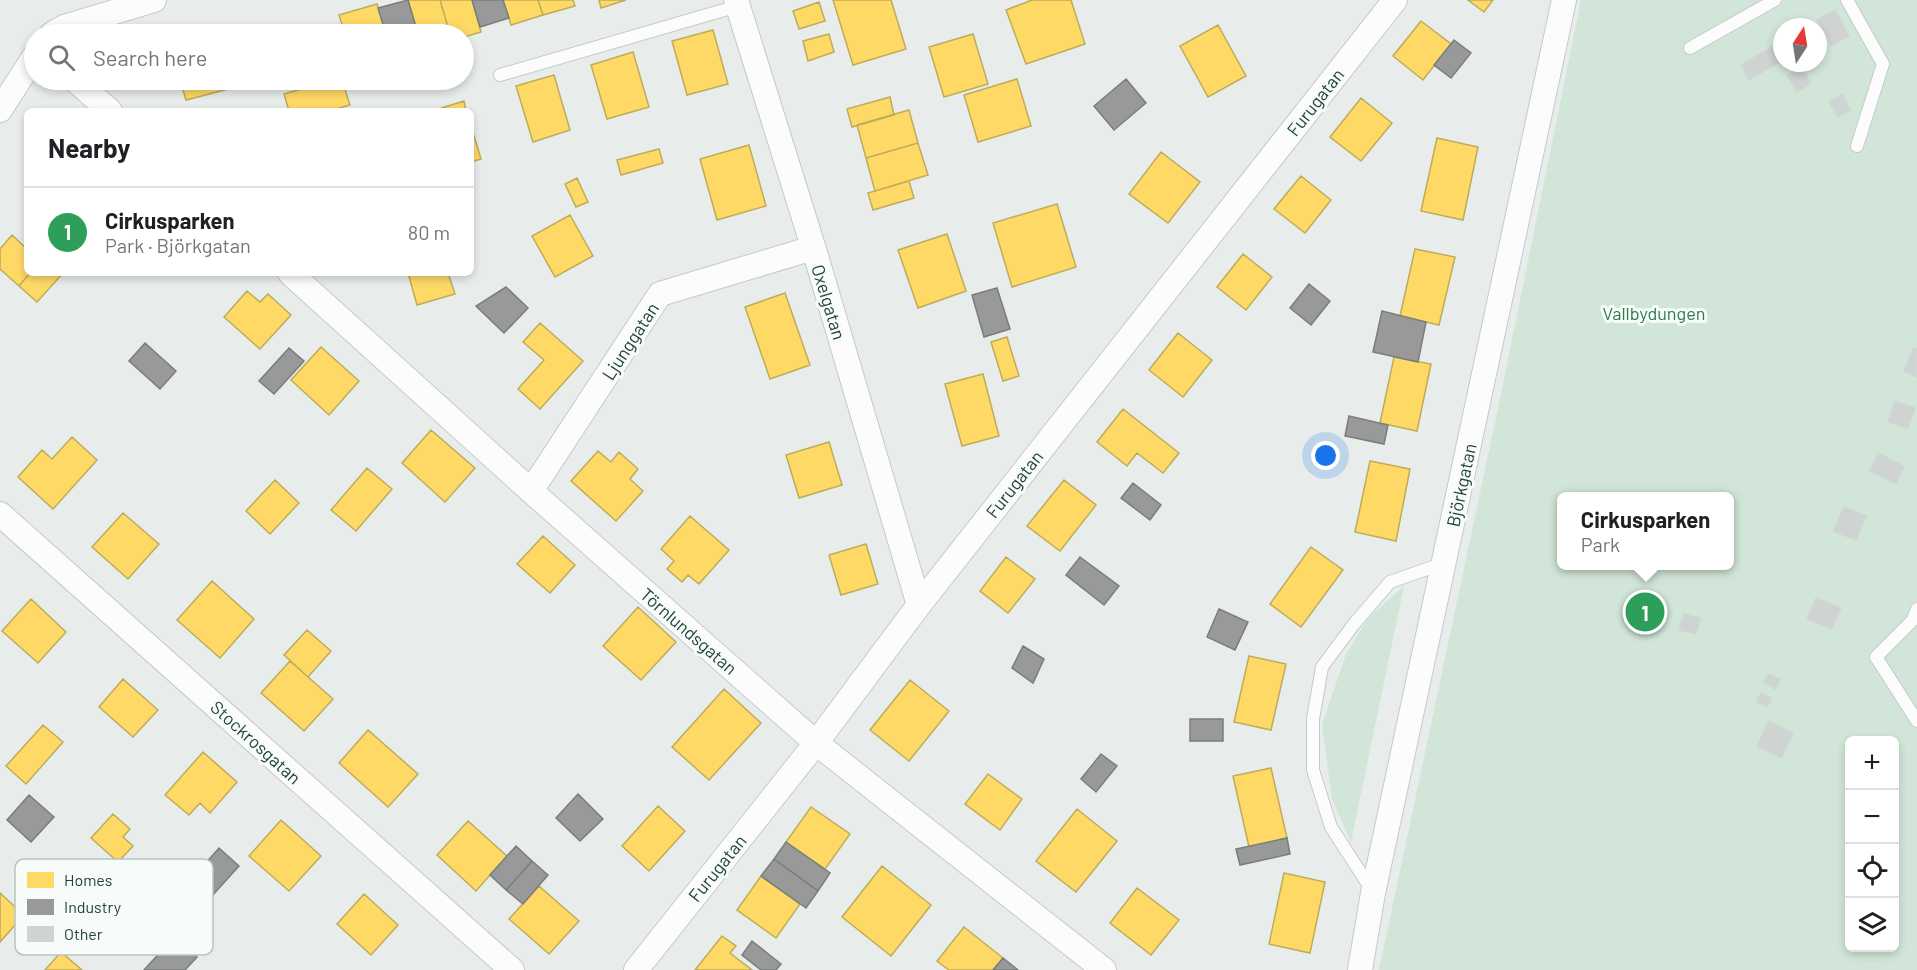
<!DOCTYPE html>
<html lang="en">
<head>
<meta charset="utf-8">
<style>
	:root { --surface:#fff; --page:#f6f6f6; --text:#202124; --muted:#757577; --line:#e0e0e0; --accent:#697e78 }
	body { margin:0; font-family:Barlow,sans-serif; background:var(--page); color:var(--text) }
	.controls { position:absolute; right:18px; bottom:18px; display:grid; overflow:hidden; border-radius:9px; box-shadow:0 3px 9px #0003 }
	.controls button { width:54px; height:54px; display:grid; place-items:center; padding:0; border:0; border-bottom:2px solid var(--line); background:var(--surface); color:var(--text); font:30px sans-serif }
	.compass { position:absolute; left:1773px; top:18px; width:54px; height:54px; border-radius:50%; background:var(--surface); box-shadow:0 3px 9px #0003; rotate:12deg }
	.you { position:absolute; left:1326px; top:456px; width:21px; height:21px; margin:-15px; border:4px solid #fff; border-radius:50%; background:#1a73e8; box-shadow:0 0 0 9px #1a73e833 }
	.badge { display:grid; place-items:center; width:39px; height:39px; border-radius:50%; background:var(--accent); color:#fff; font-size:20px; font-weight:700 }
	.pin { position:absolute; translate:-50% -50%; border:3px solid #fff; box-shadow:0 2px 6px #0006 }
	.popup { position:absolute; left:1557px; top:492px; width:177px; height:78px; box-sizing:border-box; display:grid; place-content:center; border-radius:9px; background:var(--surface); filter:drop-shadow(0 2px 4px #0005); font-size:20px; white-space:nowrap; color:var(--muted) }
	.popup b { font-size:22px; color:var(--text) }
	.popup::after { content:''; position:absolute; left:50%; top:100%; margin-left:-12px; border:12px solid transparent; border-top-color:var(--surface) }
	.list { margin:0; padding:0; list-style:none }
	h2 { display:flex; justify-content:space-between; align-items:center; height:78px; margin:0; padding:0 24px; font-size:26px }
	h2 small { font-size:20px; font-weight:400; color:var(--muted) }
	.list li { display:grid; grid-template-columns:39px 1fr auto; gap:18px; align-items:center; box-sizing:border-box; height:90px; padding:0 24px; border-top:2px solid var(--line) }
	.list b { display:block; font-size:22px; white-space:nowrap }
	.list p { margin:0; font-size:20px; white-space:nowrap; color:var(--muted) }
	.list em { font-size:20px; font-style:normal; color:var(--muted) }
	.icon { flex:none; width:33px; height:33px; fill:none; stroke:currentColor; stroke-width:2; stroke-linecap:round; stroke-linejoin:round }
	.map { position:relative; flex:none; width:1917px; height:970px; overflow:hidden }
	.search { position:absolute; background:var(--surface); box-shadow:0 3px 9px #0003; left:24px; top:24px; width:450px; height:66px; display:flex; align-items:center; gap:15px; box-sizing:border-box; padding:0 21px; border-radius:33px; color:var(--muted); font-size:22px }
	.panel { position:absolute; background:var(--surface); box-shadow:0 3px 9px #0003; left:24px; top:108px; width:450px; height:168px; border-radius:9px }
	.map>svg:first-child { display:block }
	.green { fill:#d1e6d8; fill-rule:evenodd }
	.homes { fill:#ffd966; stroke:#bdac59; stroke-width:1.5 }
	.industry { fill:#999; stroke:#767f7c; stroke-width:1.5 }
	.building { fill:#cfd4d2; stroke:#d1d6d4; stroke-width:1.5 }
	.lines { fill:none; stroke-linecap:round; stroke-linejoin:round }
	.lane-casing { stroke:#c5cac8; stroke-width:14 }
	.street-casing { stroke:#c5cac8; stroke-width:26 }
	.lane { stroke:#fcfcfc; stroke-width:12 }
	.street { stroke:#fcfcfc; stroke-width:24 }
	.labels { text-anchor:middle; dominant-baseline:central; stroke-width:6; stroke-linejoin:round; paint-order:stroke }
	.street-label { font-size:18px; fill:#24423a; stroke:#f7fbf9 }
	.park-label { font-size:18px; fill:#2d7a4b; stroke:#f7fbf9 }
	.key { fill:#f7fbf9; stroke:#b8c4c0; stroke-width:1.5 }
	.key-label { font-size:16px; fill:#24423a }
</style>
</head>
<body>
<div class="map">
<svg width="1917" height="970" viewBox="0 0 1917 970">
	<rect width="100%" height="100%" fill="#e8edeb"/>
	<!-- green -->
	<path class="green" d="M1581 0H1917V970H1379L1503 384ZM1782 27H1818V63H1782ZM1561 496H1729V566H1561ZM1850 740H1894V948H1850Z
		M1404 586 1351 842 1332 799 1322 725 1346 654 1368 618Z"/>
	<!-- homes -->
	<path class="homes" d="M408 0H440L450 34H418Z
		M440 0H472L481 32 464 37V34H450Z
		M503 0H538L543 15 511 25Z
		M538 0H573L575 6 543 15Z
		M599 0H626L601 8Z
		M833 0H891L906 49 853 65Z
		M1032 0H1071L1085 44 1026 64 1006 10Z
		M1468 0H1493L1484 12Z
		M819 2 825 21 799 29 793 11Z
		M377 4 386 34H345L339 15Z
		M1421 21 1451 44 1423 80 1393 56Z
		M1218 25 1246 76 1208 97 1180 46Z
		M262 26 265 34H230Z
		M713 30 728 84 687 95 672 41Z
		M829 34 834 52 808 61 803 41Z
		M973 34 988 84 944 97 929 47Z
		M633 52 649 107 607 119 591 65Z
		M554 75 570 130 533 142 516 86Z
		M1017 79 1031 126 978 142 964 95Z
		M180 80H263L186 100Z
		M332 80H342L350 105 329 111H289L284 94Z
		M890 97 894 115 852 127 847 109Z
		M1361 98 1392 123 1361 161 1330 137Z
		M464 101 466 111H435V110Z
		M909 110 918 143 866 158 857 125Z
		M471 126 481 159 471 162Z
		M1437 138 1478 147 1463 220 1421 211Z
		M918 143 928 175 875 191 866 158Z
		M749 145 766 206 717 220 700 159Z
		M659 149 663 163 621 175 617 160Z
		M1161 152 1200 182 1168 223 1129 194Z
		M1301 176 1331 200 1305 233 1274 209Z
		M577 178 588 202 576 207 565 184Z
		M909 181 914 198 873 210 868 193Z
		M1057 204 1076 267 1012 287 993 223Z
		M570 215 593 256 555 277 532 236Z
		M947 234 966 291 918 308 898 250Z
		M12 235 27 249V273H30L19 286 0 269V249Z
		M1415 249 1455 257 1439 325 1400 316Z
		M1243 254 1272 277 1246 310 1217 287Z
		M30 273H63L37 302 19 286Z
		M408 273H448L455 294 417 305Z
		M247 291 260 302 268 294 291 315 260 349 224 317Z
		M785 293 810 365 770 379 745 307Z
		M540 323 583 361 540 409 518 389 544 360 523 342Z
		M1178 333 1212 360 1183 397 1149 370Z
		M1007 337 1019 376 1003 381 991 342Z
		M321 347 359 381 329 415 291 380Z
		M1394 357 1431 364 1417 431 1380 423Z
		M983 374 999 436 962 446 945 384Z
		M1123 409 1179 453 1163 473 1137 453 1127 466 1097 442Z
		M431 430 475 468 445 502 402 463Z
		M72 437 97 460 53 509 18 477 42 450 52 459Z
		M829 442 842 485 799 498 786 455Z
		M598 451 611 462 619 452 638 469 630 479 643 491 616 521 571 481Z
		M1370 461 1410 469 1396 541 1355 532Z
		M367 468 392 489 356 531 331 510Z
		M275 480 299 503 270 534 246 511Z
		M1064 480 1096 505 1060 551 1027 526Z
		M123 513 159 544 128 579 92 547Z
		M690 516 729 550 699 584 688 575 682 582 667 569 674 561 661 549Z
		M543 536 575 565 550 593 517 564Z
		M866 544 878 584 841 595 829 555Z
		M1311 547 1343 570 1301 627 1270 604Z
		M1006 557 1035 579 1008 613 980 591Z
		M212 581 254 619 220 658 177 620Z
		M31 599 66 632 38 663 2 631Z
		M638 607 676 642 641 680 603 646Z
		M307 630 331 651 308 677 284 655Z
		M1249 656 1286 664 1271 730 1234 722Z
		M290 661 333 699 304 731 261 693Z
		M123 679 158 710 133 737 99 707Z
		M910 680 949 711 909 761 870 730Z
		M724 689 761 723 709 780 672 747Z
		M43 725 63 742 26 784 6 766Z
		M368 730 418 774 388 807 339 763Z
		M203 752 237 782 210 813 200 803 189 815 165 795Z
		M1271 768 1287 838 1249 847 1233 776Z
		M988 774 1022 799 1000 830 965 804Z
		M658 806 685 831 649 871 622 846Z
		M811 807 850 834 825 869 786 842Z
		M1077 809 1117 841 1076 892 1036 861Z
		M113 814 130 829 123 837 133 846 118 862 91 838Z
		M281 820 321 856 289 891 249 856Z
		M468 821 507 856 476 891 437 855Z
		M882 866 931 905 891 956 842 917Z
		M1284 873 1325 882 1310 953 1269 944Z
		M761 876 800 904 776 938 737 910Z
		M539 886 579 921 549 954 509 919Z
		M1137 888 1179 920 1151 955 1110 923Z
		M0 893 24 915 0 942Z
		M364 894 398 925 371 955 337 924Z
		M964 927 1003 958 993 970H949L937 961Z
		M722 936 736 946 730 953 752 970H695Z
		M61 952 82 970H45Z"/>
	<!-- industry -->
	<path class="industry" d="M408 0 418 34H386L378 8Z
		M472 0H503L509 18 480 27Z
		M1454 40 1471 53 1451 78 1434 65Z
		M1126 79 1146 103 1114 130 1094 106Z
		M1309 284 1330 301 1311 325 1290 308Z
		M506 287 528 308 504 333 476 306Z
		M997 288 1010 329 984 337 972 295Z
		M1382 311 1426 322 1418 362 1373 352Z
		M145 343 176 371 160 389 129 361Z
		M289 348 304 361 274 394 259 381Z
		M1349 416 1388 425 1384 444 1345 436Z
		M1133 483 1161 505 1150 520 1121 498Z
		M1080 557 1119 586 1104 605 1066 575Z
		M1219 609 1248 622 1235 650 1207 637Z
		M1023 646 1044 659 1033 683 1012 668Z
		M1190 719H1223V741H1190Z
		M1101 754 1117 766 1096 792 1081 779Z
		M578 794 603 819 580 841 556 818Z
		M29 795 54 817 31 842 7 820Z
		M1287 838 1290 854 1240 865 1236 849Z
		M786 842 830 873 818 891 774 859Z
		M516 846 532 861 506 890 490 875Z
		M219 848 239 866 202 907 182 890Z
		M774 859 818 891 806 908 761 876Z
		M532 861 548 875 523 904 506 890Z
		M104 877 122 893 93 925 75 908Z
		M175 936 197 957 185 970H144Z
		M752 941 781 964 776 970H761L742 955Z
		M1003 958 1018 970H993Z"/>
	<!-- building -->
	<path class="building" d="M1835 10 1849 36 1831 46 1817 20Z
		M1772 47 1781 61 1749 80 1741 65Z
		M1801 67 1811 83 1797 92 1787 76Z
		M1842 94 1851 110 1838 117 1829 102Z
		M1914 347 1917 349V377L1904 371Z
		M1895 401 1915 408 1908 428 1888 422Z
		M1878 453 1904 466 1896 484 1870 471Z
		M1844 507 1866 516 1856 540 1833 531Z
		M1816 598 1841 608 1832 629 1807 619Z
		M1684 614 1700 618 1696 634 1679 630Z
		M1768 674 1780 679 1775 689 1764 683Z
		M1761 693 1771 698 1767 706 1757 702Z
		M1769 721 1793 733 1781 758 1757 746Z"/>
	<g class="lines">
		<defs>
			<path id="lane" d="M1847 0 1883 64 1857 146
				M1690 48 1775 0
				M500 75 738 6
				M1917 609 1912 621 1876 657 1917 721
				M1373 892 1331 827 1313 770V719L1322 667 1354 624 1390 582 1444 563"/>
			<path id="street" d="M736 0 816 256 919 605
				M52 34 64 27 154 0
				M75 80 110 111
				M0 110 34 57
				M290 273 531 491 816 743 1104 970
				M531 491 660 294 813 248
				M0 514 512 970
				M636 970 816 743 919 605 1395 0
				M1360 970 1373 893 1564 0"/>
		</defs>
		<!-- lane casing -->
		<use href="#lane" class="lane-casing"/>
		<!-- street casing -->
		<use href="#street" class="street-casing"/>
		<!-- lane -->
		<use href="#lane" class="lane"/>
		<!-- street -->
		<use href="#street" class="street"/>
	</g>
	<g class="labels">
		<!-- street labels -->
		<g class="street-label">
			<text transform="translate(1315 102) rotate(-52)">Furugatan</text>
			<text transform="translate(829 302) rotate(73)">Oxelgatan</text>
			<text transform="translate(630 341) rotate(-57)">Ljunggatan</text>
			<text transform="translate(1014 484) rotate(-52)">Furugatan</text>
			<text transform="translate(1461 485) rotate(-78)">Björkgatan</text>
			<text transform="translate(689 631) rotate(41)">Törnlundsgatan</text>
			<text transform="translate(256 742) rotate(42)">Stockrosgatan</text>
			<text transform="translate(717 868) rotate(-51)">Furugatan</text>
		</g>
		<!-- park labels -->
		<g class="park-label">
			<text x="1654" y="313">Vallbydungen</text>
		</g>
	</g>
	<!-- legend -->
	<rect x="15" y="859" width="198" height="96" rx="9" class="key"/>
	<rect x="27" y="872" width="27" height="16" fill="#ffd966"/>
	<rect x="27" y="899" width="27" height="16" fill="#999"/>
	<rect x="27" y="926" width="27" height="16" fill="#cfd4d2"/>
	<g class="key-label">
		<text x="64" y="886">Homes</text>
		<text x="64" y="913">Industry</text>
		<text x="64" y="940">Other</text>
	</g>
</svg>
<div class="controls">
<button>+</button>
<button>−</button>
<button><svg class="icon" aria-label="locate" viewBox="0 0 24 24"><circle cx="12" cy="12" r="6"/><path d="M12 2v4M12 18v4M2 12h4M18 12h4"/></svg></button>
<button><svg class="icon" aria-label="layers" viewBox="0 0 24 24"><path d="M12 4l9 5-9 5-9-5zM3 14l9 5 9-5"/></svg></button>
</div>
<svg class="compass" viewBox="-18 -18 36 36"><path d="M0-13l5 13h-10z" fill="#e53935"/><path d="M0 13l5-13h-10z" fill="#757577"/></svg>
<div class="you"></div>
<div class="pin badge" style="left:1645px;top:612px;background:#2e9e5b">1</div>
<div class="popup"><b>Cirkusparken</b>Park</div>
<div class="search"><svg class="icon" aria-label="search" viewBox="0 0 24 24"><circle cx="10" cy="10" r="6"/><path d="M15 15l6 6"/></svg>Search here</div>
<section class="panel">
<h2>Nearby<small></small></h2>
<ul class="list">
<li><span class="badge" style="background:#2e9e5b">1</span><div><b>Cirkusparken</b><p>Park · Björkgatan</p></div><em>80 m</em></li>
</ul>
</section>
</div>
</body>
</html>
